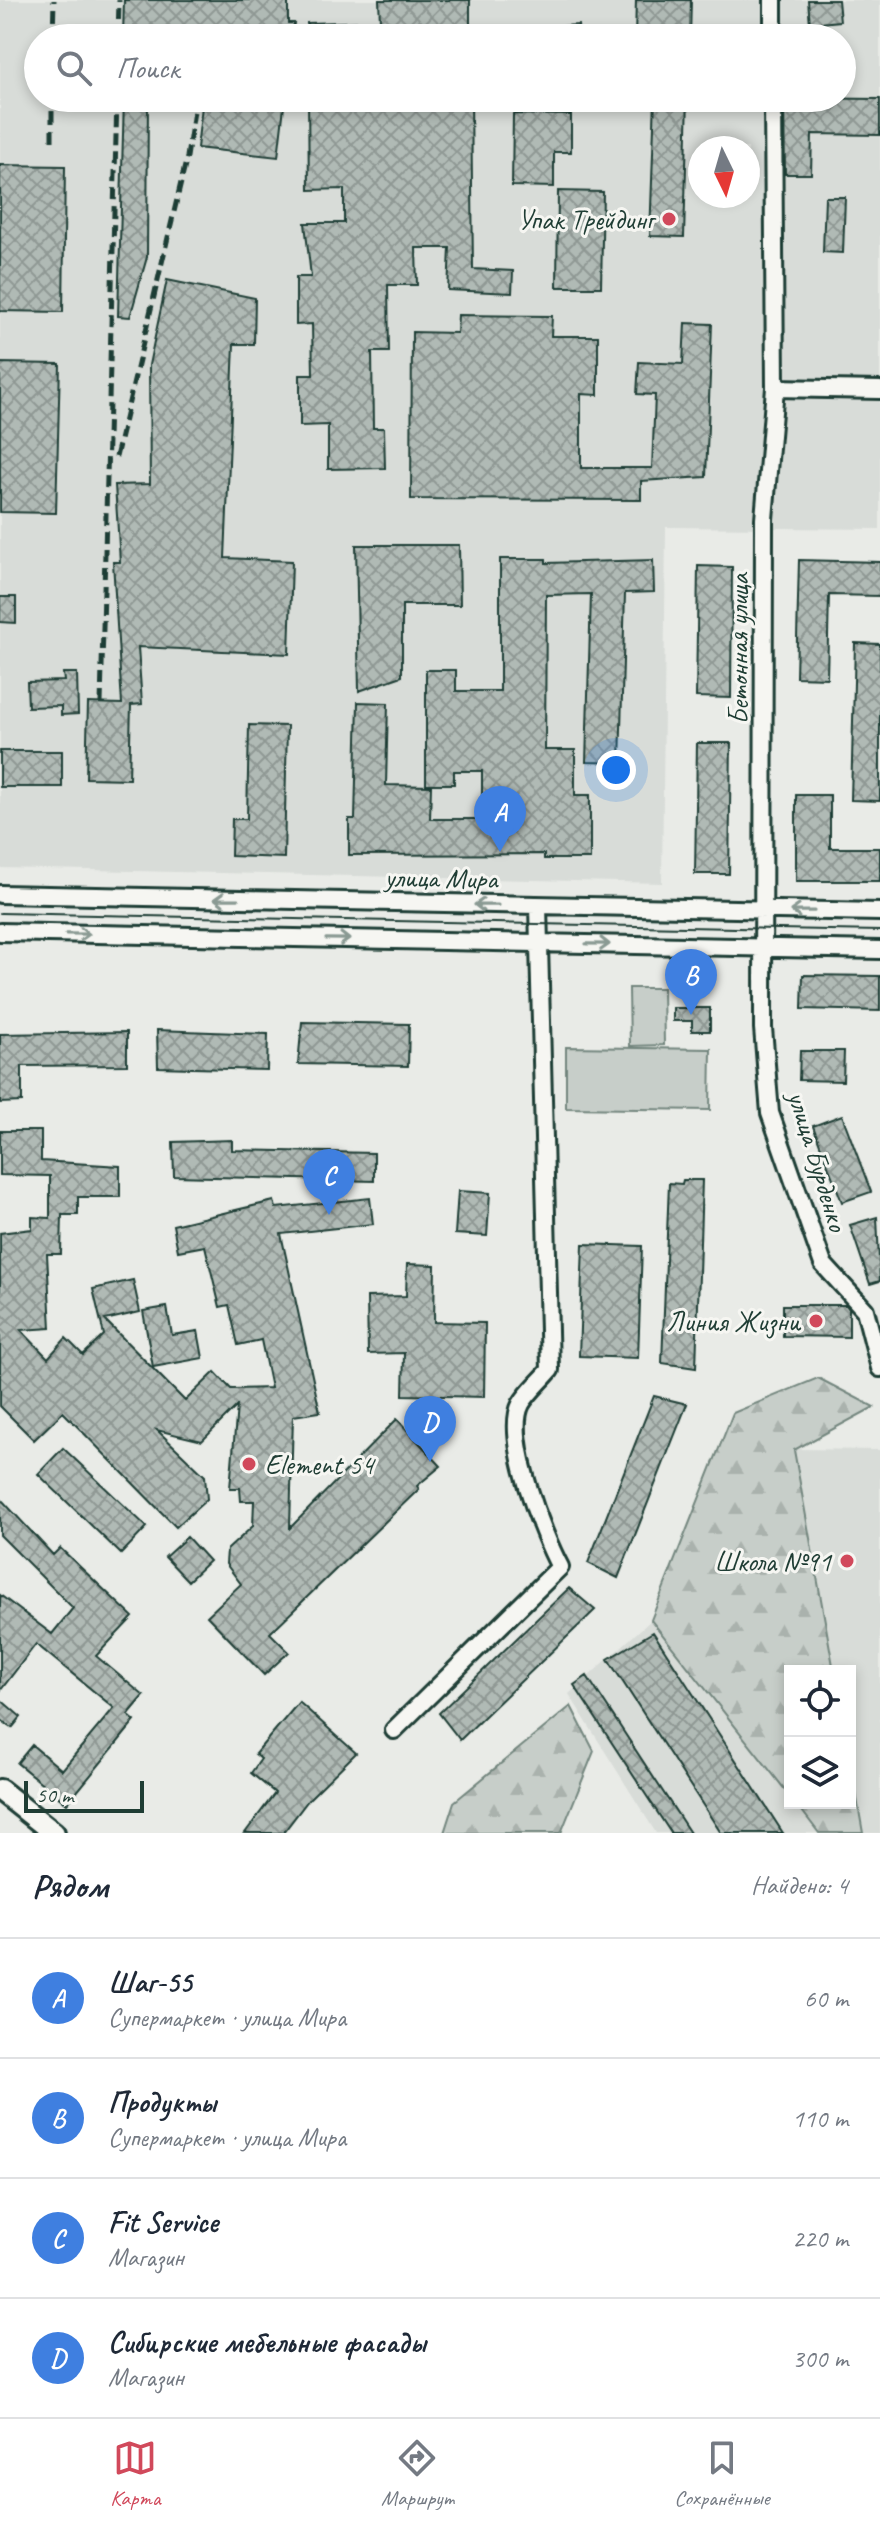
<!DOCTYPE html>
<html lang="ru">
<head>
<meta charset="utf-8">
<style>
	:root { --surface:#fff; --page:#f2f2f3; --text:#1f2937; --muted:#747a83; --line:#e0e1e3; --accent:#d1495b }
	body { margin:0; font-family:Caveat,sans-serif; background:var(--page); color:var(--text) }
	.controls { position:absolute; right:24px; bottom:24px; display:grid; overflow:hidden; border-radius:0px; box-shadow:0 4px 12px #0003 }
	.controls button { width:72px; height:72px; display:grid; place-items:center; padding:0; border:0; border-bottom:2px solid var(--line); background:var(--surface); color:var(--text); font:40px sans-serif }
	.compass { position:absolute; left:688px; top:136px; width:72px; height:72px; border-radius:50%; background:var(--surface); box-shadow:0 4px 12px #0003; rotate:175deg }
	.scale { position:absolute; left:24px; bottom:20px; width:120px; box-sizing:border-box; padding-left:8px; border:4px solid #1f3d34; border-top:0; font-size:22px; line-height:28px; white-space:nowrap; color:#1f3d34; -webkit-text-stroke:6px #f6f6f2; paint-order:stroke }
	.you { position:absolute; left:616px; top:770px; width:28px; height:28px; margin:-20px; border:6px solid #fff; border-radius:50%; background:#1a73e8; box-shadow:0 0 0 12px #1a73e833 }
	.badge { display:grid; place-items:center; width:52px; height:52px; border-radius:50%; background:var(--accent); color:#fff; font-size:26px; font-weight:700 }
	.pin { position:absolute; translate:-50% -66px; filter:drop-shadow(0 2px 4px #0008) }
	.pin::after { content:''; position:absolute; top:42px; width:28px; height:24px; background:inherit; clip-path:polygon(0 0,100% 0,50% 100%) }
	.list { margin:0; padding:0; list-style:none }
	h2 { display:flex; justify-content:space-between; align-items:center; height:104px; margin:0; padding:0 32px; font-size:34px }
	h2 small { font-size:26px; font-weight:400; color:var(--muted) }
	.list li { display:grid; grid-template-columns:52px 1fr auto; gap:24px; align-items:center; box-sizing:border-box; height:120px; padding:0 32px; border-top:2px solid var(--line) }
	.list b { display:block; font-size:30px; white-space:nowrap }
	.list p { margin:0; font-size:26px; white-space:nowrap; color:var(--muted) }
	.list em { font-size:26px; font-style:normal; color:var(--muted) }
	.icon { flex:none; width:44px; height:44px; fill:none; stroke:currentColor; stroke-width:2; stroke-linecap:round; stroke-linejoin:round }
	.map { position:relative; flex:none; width:880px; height:1833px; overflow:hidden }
	.search { position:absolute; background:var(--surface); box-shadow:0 4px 12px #0003; left:24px; right:24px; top:24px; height:88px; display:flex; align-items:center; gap:20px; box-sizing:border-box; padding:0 28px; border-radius:44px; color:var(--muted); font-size:30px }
	.sheet { height:584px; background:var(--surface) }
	nav { display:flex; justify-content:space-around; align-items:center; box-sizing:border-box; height:112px; border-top:2px solid var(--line); background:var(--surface); font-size:22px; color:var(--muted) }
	nav a { display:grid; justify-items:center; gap:4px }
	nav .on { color:var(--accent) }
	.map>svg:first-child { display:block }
	.built { fill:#d8dcd8; fill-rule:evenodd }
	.forest { fill:url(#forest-firs); stroke:#73867e; stroke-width:2 }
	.pitch { fill:#c7cec9; stroke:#73867e; stroke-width:2 }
	.building { fill:url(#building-cross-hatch); stroke:#1f3d34; stroke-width:2 }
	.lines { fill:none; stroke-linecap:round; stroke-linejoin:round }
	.minor-casing { stroke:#1f3d34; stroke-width:22 }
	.major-casing { stroke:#1f3d34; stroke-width:26 }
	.minor { stroke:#f6f6f2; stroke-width:16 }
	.major { stroke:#f6f6f2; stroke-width:20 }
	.tram { stroke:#1f3d34; stroke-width:2 }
	.rail { stroke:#1f3d34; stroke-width:5; stroke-dasharray:12 6; stroke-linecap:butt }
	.oneway { stroke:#8a9a93 }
	.poi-dot { fill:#d1495b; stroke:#f6f6f2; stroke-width:3 }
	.labels { text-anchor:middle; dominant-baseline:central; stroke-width:6; stroke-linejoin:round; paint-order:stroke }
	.poi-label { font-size:28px; fill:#1f3d34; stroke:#f6f6f2; text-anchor:end }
	.street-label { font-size:28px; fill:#1f3d34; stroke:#f6f6f2 }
</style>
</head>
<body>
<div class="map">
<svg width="880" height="1833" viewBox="0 0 880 1833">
	<defs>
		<pattern id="forest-firs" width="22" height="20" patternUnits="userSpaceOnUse" patternTransform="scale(2)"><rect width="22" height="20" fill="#c7cec9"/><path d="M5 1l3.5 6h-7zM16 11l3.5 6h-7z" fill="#aab2ad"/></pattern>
		<pattern id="building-cross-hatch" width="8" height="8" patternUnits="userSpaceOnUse" patternTransform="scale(2)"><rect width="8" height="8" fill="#b0bab5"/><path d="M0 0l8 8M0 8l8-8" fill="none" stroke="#8f9894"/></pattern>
	</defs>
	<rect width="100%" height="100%" fill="#e9ebe7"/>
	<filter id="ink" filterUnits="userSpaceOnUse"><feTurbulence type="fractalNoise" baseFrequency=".0125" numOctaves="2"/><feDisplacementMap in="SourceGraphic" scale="16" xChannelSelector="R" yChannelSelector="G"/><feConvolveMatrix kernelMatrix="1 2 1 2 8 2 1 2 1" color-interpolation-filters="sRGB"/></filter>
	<g filter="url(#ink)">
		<!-- built -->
		<path class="built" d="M0 0H880V529L666 527 662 883 0 868ZM38 38H842V98H38ZM700 148H748V196H700Z
			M794 1449 880 1450V1833H863L850 1759V1671H834Z
			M651 1620 790 1796V1803H796L819 1833H656L569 1694Z"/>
		<!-- forest -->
		<path class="forest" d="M818 1378 874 1407 794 1450 834 1671H790V1796L651 1620 733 1413Z
			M571 1706 594 1751 561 1833H444L454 1802Z
			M850 1759 863 1833H819L796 1803H850Z"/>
		<!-- pitch -->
		<path class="pitch" d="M629 988H663L664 1045 630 1046Z
			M566 1047 711 1049 710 1110 566 1108Z"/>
		<!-- building -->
		<path class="building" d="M124 0H288V23H294L292 38 123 36Z
			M379 0H470V38H307V23L380 21Z
			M636 0H691L690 38H635Z
			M808 0H838L840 21 810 24Z
			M578 25 579 38H530V28Z
			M124 98H148L147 257 130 317 118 316Z
			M203 98H285L278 157 197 148Z
			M308 98H471L473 269 513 271 512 293 448 290 450 248H416L417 285H388L389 352H372L373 428H384L385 468 328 469V425L300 426V375H313L312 324 296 325V277H311L305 223H344V189L309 190Z
			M655 98H688L684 237 650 236Z
			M784 98 880 99V135L812 134 811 174H785Z
			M513 114 571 115V152H554V187L512 186Z
			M0 165 65 166 63 312 0 311Z
			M558 191 603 192 601 287H557Z
			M825 197H845L843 253 823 252Z
			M167 280 255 298 254 344H234L225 558 292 561 289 654 138 647 142 704 131 705 129 779 86 778 88 703 122 704 113 562H120L115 485 150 484 149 365Z
			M458 315 552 316 551 336H598V395L581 394V468H652L655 395 637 394 639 362 683 364 685 323 712 324 706 477 641 481V500L411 499 412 332 457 333Z
			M0 363 60 364 56 513 0 512Z
			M356 545H459L460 605H402V676L359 691Z
			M500 559H546V563L653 560 654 592 625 593 620 763 586 762 591 594 546 595 545 750H575V795H590V859H544V854L349 855V819H355L358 702 388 703 386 785 431 786 430 819H482V771H454V784H426V670H456V691H500Z
			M799 560 880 562V596L829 595 827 678 796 677Z
			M698 566 732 567 731 698 696 697Z
			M0 597H16V623L0 622Z
			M855 643 880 644V801L851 800Z
			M63 673H77L78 714 61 715V706L28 707 27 682 64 681Z
			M249 725 287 726 284 858 231 856 232 819H247Z
			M697 743H731L729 874H695Z
			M0 751H62V787H0Z
			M796 795H830V848H880V881H796Z
			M803 975 880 976V1011L802 1009Z
			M673 1008H710V1031H692V1021H673Z
			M302 1022 409 1024 408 1066 298 1064Z
			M157 1030 268 1034 267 1070 158 1067Z
			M127 1032V1065L22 1066V1102L0 1103V1034Z
			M800 1051H844L843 1081 799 1080Z
			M842 1115 871 1192 842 1202 813 1126Z
			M0 1131H41V1161L120 1166V1197H78V1215H62L61 1254H47L51 1328 21 1330 48 1358 66 1338 83 1355 104 1335 93 1289 133 1280 140 1312 105 1320 185 1401 215 1372 231 1389 271 1388 261 1340 238 1345 229 1305 220 1307 205 1246 178 1251 173 1225 274 1201 276 1208 370 1198 373 1224 281 1234 320 1412 293 1416 290 1528 397 1419 441 1466 417 1486 419 1489 270 1633 289 1652 264 1675 207 1616 241 1584 226 1564 227 1550 253 1526 254 1501H241L240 1488H230L237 1406 202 1441 157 1430 205 1476 207 1499 176 1527 63 1412 34 1440 0 1406V1233L32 1229V1217L50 1218V1176L0 1175Z
			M232 1140V1150L374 1153V1181L174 1176 173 1142Z
			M683 1180H702L696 1368 662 1363 669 1183 682 1184Z
			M458 1191 490 1193 487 1236 455 1234Z
			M877 1217 880 1281 870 1284 850 1225Z
			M583 1244 642 1246 638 1358 579 1356Z
			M407 1264 435 1265 434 1322 485 1323 484 1397 403 1395 404 1353 368 1354 367 1297 406 1296Z
			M783 1305H846L849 1309V1337L783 1336Z
			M167 1307 172 1335 198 1331 203 1358 153 1367 143 1311Z
			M654 1396 687 1404 618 1578 588 1563Z
			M63 1448 147 1527 121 1554 38 1474Z
			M0 1498 53 1555 60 1548 133 1617 96 1656 144 1696 128 1715 135 1721 67 1804 17 1763 32 1745 62 1770 114 1708 36 1644 0 1691V1595L52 1634 73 1608 0 1535Z
			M187 1537 209 1561 188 1581 165 1557Z
			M569 1588 595 1610 460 1740 439 1713Z
			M653 1632 783 1833H721L608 1659Z
			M587 1676 690 1833H671L574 1685Z
			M0 1699 21 1717 12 1728 0 1719Z
			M299 1702 356 1753 309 1799 283 1833H245L275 1793 251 1773 261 1759 255 1754Z"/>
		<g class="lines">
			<defs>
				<path id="minor" d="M773 0V38
					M773 98 775 388 764 519 763 1028 770 1113 823 1264 865 1310 880 1368
					M775 388 880 390
					M0 894 880 912
					M0 932 880 950
					M394 1730 560 1567C543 1535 504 1437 521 1404 528 1392 541 1381 550 1370L538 906"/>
				<path id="major" d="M0 1790 54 1833"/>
			</defs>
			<!-- minor casing -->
			<use href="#minor" class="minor-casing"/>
			<!-- major casing -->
			<use href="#major" class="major-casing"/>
			<!-- minor -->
			<use href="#minor" class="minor"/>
			<!-- major -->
			<use href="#major" class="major"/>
			<!-- tram -->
			<path class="tram" d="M0 913 880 931"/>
			<!-- rail -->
			<path class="rail" d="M53 38 54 0
				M118 38 119 0
				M52 141V98
				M116 457 187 157 196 98
				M101 704 117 98"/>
		</g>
		<!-- one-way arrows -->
		<defs><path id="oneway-shaft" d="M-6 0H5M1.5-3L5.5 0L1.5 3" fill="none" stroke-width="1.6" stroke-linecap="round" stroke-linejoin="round" transform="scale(2)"/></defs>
		<g class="oneway">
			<use href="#oneway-shaft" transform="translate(226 899) rotate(-179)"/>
			<use href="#oneway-shaft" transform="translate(486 905) rotate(-179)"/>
			<use href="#oneway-shaft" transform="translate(802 911) rotate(-179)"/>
			<use href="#oneway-shaft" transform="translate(78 934) rotate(1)"/>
			<use href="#oneway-shaft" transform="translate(338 939) rotate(1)"/>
			<use href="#oneway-shaft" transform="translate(598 944) rotate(1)"/>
		</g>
	</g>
	<!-- markers -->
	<g class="poi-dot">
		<circle cx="669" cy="219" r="8"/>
		<circle cx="816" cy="1321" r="8"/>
		<circle cx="249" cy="1464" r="8"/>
		<circle cx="847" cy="1561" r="8"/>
	</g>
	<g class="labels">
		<!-- poi labels -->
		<g class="poi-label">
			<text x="653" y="219">Упак Трейдинг</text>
			<text x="800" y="1321">Линия Жизни</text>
			<text x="265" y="1464" text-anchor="start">Element 54</text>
			<text x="831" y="1561">Школа №91</text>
		</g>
		<!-- street labels -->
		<g class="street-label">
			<text transform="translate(738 649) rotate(-90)">Бетонная улица</text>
			<text transform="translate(441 878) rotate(1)">улица Мира</text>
			<text transform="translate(818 1161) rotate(73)">улица Бурденко</text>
		</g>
	</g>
</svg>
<div class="controls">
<button><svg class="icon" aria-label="locate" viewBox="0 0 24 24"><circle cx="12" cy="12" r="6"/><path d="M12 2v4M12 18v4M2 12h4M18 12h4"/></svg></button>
<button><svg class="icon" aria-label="layers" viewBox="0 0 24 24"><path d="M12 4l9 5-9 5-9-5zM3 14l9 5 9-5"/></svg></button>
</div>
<svg class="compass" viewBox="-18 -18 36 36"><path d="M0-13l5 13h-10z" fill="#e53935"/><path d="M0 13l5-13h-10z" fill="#747a83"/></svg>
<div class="scale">50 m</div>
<div class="you"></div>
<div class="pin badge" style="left:500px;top:852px;background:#3f7fe0">A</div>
<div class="pin badge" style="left:691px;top:1015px;background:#3f7fe0">B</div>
<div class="pin badge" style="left:329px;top:1215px;background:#3f7fe0">C</div>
<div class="pin badge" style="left:430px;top:1462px;background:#3f7fe0">D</div>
<div class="search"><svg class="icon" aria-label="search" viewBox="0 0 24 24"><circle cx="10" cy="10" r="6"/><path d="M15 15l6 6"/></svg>Поиск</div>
</div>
<section class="sheet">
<h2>Рядом<small>Найдено: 4</small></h2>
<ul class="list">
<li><span class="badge" style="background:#3f7fe0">A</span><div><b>Шаг-55</b><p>Супермаркет · улица Мира</p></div><em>60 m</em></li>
<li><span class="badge" style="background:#3f7fe0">B</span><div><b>Продукты</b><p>Супермаркет · улица Мира</p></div><em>110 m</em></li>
<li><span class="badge" style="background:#3f7fe0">C</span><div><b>Fit Service</b><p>Магазин</p></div><em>220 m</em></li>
<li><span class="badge" style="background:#3f7fe0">D</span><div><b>Сибирские мебельные фасады</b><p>Магазин</p></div><em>300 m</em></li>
</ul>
</section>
<nav>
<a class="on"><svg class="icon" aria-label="map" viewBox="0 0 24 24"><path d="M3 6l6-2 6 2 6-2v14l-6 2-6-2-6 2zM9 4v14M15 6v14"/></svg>Карта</a>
<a><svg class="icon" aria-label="directions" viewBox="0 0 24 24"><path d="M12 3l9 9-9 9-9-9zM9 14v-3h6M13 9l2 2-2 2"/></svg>Маршрут</a>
<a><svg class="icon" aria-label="saved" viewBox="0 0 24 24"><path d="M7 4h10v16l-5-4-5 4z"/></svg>Сохранённые</a>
</nav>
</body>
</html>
